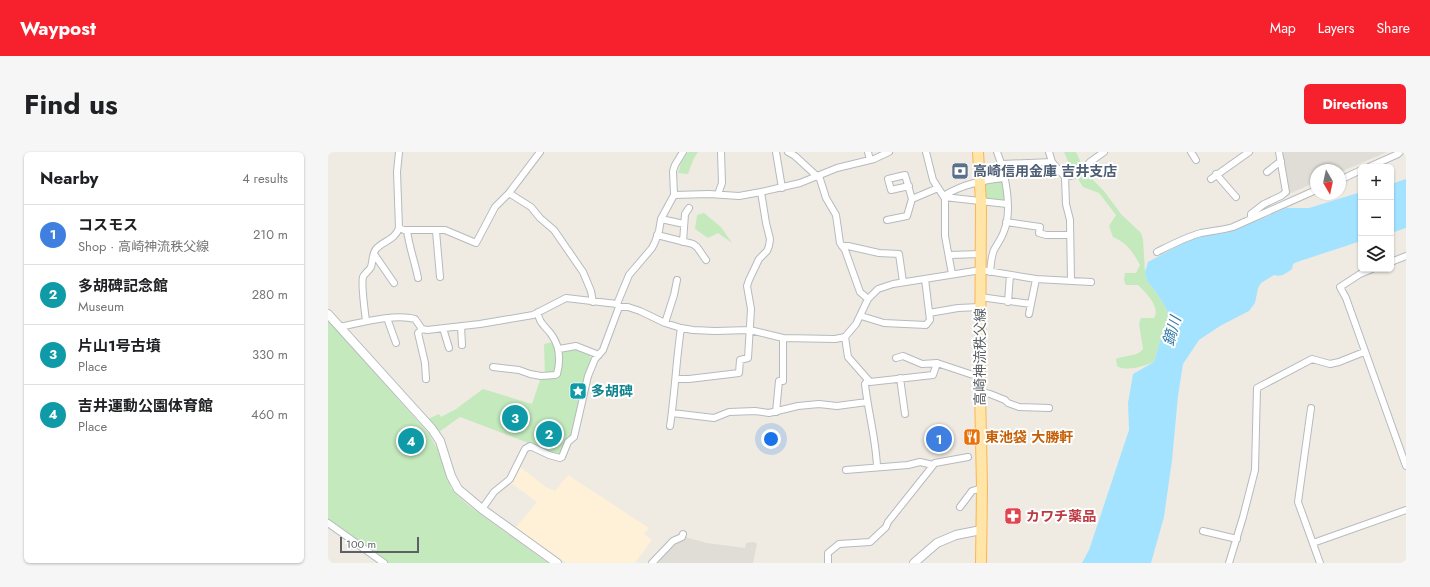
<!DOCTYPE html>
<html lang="en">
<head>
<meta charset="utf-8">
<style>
	:root { --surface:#fff; --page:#f6f6f6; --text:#202124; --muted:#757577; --line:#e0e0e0; --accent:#f7212d }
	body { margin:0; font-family:Jost,"Noto Sans JP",sans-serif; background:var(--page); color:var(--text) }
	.controls { position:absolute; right:12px; top:12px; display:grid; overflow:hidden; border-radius:6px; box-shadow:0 1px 3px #0004 }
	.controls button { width:36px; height:36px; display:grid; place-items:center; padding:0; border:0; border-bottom:1px solid var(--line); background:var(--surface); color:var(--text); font:20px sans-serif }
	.compass { position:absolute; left:982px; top:12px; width:36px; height:36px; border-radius:50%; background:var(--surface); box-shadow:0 1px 3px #0004; rotate:171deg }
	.scale { position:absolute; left:12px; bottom:10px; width:79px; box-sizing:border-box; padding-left:4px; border:2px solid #5b6165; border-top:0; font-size:11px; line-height:14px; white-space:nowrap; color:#5b6165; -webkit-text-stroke:3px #fff; paint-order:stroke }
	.you { position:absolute; left:443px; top:287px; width:14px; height:14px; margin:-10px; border:3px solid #fff; border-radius:50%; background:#1a73e8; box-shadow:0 0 0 6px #1a73e833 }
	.badge { display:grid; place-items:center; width:26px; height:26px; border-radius:50%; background:var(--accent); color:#fff; font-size:13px; font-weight:700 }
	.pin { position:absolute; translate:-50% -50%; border:2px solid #fff; box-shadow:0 1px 4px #0006 }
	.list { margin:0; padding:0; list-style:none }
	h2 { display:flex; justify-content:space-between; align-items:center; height:52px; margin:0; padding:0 16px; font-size:17px }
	h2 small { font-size:13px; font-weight:400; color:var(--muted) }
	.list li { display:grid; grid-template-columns:26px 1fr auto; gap:12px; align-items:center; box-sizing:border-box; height:60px; padding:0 16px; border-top:1px solid var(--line) }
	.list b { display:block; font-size:15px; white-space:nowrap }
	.list p { margin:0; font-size:13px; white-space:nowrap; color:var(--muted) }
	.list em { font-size:13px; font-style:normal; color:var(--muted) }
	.icon { flex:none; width:22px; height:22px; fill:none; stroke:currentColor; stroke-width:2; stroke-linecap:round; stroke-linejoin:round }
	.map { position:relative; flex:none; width:1078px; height:411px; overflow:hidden; border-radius:6px }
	header { display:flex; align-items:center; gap:24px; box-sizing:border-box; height:56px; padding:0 20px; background:var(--accent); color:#fff }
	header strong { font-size:19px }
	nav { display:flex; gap:22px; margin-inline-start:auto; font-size:14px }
	.intro { display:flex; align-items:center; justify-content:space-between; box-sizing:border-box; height:96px; padding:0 24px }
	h1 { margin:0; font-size:28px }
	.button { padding:10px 18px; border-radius:6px; background:var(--accent); color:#fff; font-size:14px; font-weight:700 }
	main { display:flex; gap:24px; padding:0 24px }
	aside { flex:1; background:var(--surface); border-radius:6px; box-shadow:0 1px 3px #0004 }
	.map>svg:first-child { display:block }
	.commercial { fill:#fff1d8 }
	.industrial { fill:#e0ddd7 }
	.green { fill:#c3e9bd }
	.water { fill:#a3e3ff }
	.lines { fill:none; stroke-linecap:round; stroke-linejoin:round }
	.minor-casing { stroke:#b6babe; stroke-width:8 }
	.tertiary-casing { stroke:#b6babe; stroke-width:10 }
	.primary-casing { stroke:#fdb54e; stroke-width:12 }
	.minor { stroke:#fff; stroke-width:6 }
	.tertiary { stroke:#fff; stroke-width:8 }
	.primary { stroke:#ffe5a8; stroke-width:10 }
	.labels { text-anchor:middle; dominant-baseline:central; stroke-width:4; stroke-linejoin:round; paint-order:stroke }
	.service-label { font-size:14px; font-weight:bold; fill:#4e5e75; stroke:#fff; text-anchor:start }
	.street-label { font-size:14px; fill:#5b6165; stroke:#fff }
	.culture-label { font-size:14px; font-weight:bold; fill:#0d838f; stroke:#fff; text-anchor:start }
	.food-label { font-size:14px; font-weight:bold; fill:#c56008; stroke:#fff; text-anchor:start }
	.health-label { font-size:14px; font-weight:bold; fill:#be3a42; stroke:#fff; text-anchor:start }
	.water-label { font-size:15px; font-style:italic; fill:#337ba7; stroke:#fff }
</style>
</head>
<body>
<header>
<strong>Waypost</strong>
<nav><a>Map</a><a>Layers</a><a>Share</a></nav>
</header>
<div class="intro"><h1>Find us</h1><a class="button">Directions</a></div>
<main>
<aside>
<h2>Nearby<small>4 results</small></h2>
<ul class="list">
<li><span class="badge" style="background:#3f7fe0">1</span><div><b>コスモス</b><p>Shop · 高崎神流秩父線</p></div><em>210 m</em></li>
<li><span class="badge" style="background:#0f9aa8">2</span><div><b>多胡碑記念館</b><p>Museum</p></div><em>280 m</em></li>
<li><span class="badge" style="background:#0f9aa8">3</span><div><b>片山1号古墳</b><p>Place</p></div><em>330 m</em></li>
<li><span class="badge" style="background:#0f9aa8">4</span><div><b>吉井運動公園体育館</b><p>Place</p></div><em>460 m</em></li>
</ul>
</aside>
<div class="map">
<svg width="1078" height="411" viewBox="0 0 1078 411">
	<rect width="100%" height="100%" fill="#efebe3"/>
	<!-- commercial -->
	<path class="commercial" d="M192 315 218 335 227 339 240 323 321 376 316 382 324 388 307 411H239L187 376 209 350 183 331Z"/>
	<!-- industrial -->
	<path class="industrial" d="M954 0H1059L1012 20V18H988V30L961 42Z
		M357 385 379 391 417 396 418 391 426 390 429 392 425 411H325L345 391Z"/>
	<!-- green -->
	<path class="green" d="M360 0H370L366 6 360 22 350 21 353 11Z
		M736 0H748L757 20 776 39 793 62 813 81 815 87 817 120 819 129 828 140 838 156 841 165 835 179 826 210C816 214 798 220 789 214L788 207C796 203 809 205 815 197L811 172 813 166H826C833 155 818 141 810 133H798L796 128 797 121H808L812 113C805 100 799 91 785 85L781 74 788 63 771 41 755 35 742 14Z
		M675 28 678 49 676 50 657 49 656 30Z
		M376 61 393 75 404 91 390 81 380 86 367 77 369 63Z
		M0 168 101 282 110 298 123 336 129 343 140 353 220 411H53L0 373Z
		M224 190 227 191 230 198 246 195 261 201 264 210 244 283 232 304 206 293 132 265 111 280 100 267 111 262 113 265 128 257 155 237 204 252 213 225H217L216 192Z"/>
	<!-- water -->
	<path class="water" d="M1078 27V76L1063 81V32Z
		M1033 40V89L969 110 965 112 964 117C957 122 954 125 946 123L933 131 930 136 927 151 921 159 892 174 871 188 855 212 850 244 844 308 836 365 823 411H754L761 398 801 278 800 251 805 222 826 210 835 179 841 165 838 156 828 140 819 129 817 120 820 110 863 87 892 81 893 82 933 67 958 56H981Z"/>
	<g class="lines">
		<defs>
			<path id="minor" d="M448 0 454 36
				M460 0 467 4 492 27 498 46 508 63 512 91 517 98 532 140 540 147
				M540 0 542 8
				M598 0 605 28 616 45 679 52
				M721 0 724 10 737 25 738 52 742 68 743 129
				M863 0 868 8
				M674 12 724 10
				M1041 15 1070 2 1072 0
				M939 20 953 9
				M888 22 908 45
				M737 25 746 23 757 16 762 10 776 0
				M883 27 921 0
				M1012 28 1033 18
				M581 34 563 38 560 27 577 23 584 47 610 36
				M181 41 203 55 212 66 226 78 255 120 263 139 265 150
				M390 42 394 31 393 0
				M346 43 381 42 411 44 433 40 472 31 509 16 546 7 561 0
				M923 66V62L936 52 953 44 958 40 951 0
				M333 67 356 72
				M559 68 579 64 584 47
				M678 70 712 75 711 81 718 83H741
				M71 76 76 78H117L148 91 167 55 181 41 212 0
				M79 78C81 95 87 110 90 126
				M108 79 112 125
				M329 83 365 92 369 95 378 108
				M355 90 357 62 361 56
				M514 94H520L551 101 571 102 575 130
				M829 100C843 93 858 85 873 81 884 79 895 78 905 75L988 38
				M46 102 66 131
				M621 103 653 102
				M1063 110 1078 104
				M1044 117 1032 122 1012 135 1018 146 1078 314
				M662 120C663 112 663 105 666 98 669 92 674 86 676 79 685 58 677 20 669 0
				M624 122 617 84V43C636 32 654 28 676 26
				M652 145 703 152
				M680 150 682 123
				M289 152 301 123 324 96 327 90 331 79 333 67 346 43 345 19 347 13 355 0
				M601 161 630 156 652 155
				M701 162 708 127
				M533 164 556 171 598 173 602 168 597 127
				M59 166 68 191
				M38 169C37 161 33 132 35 125 36 122 41 119 43 115 45 109 44 102 48 97 55 89 67 88 71 76L69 20 71 0
				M337 171 346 143 349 128
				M133 174 134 193
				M11 175C32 171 67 161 87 167L94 177 99 178 152 172 205 163 238 146 289 152 291 155H300L312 159 337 171 353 176 365 178 387 179 422 178 455 186 507 187 517 185 528 172 540 147 550 137 565 132 653 118 708 127 763 130
				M115 176 121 196
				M94 177 90 181 97 211 98 227
				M517 185 520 205 542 230 605 223 609 211 642 222 652 224
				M231 197 248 194 271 203
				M568 206 575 204 594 212 609 211
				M165 215 191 218 202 222 213 224 227 223 229 222C233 207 232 194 223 182 217 174 210 170 210 160
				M572 226 577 262
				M348 227H361L411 221 412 208 420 206 423 157 419 134 421 128 431 107 439 99 441 94 442 87 438 71 433 40
				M540 228 537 232C540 260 548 287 549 315
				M652 239 662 242 677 248 680 251 691 255 721 256
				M983 256 970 350 992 411
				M448 260 451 229H455V186
				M344 261 386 266 401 260 427 259 441 261 470 254 491 252 509 254 539 250
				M342 274C347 241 348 209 353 176
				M518 318 580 313 592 310 605 313
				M632 355 644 339 654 336
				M154 357 166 340 182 327 197 297 202 294 221 303 232 306 234 305 240 290 246 285 260 224 267 207 275 198 291 155
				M0 371 56 411
				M875 379 909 387
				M985 391 1078 358
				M324 411 345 389 354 385 355 382
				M500 411V401L511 392 542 390 558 375 560 370 607 311 640 305
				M901 411 915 365 927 318 929 236 984 207 1002 212 1011 210 1036 200"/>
			<path id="tertiary" d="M0 162 104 277 112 289 123 324 130 337 154 357 229 411
				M586 411 609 391 628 383 653 378"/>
			<path id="primary" d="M650 0 653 50 652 239 654 336 653 411"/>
		</defs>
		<!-- minor casing -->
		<use href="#minor" class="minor-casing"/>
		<!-- tertiary casing -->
		<use href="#tertiary" class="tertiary-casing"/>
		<!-- primary casing -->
		<use href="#primary" class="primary-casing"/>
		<!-- minor -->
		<use href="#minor" class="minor"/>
		<!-- tertiary -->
		<use href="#tertiary" class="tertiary"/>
		<!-- primary -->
		<use href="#primary" class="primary"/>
	</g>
	<!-- icons -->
	<defs>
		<symbol id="bank-square" viewBox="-11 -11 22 22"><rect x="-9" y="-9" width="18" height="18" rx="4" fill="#5c6f8a" stroke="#fff"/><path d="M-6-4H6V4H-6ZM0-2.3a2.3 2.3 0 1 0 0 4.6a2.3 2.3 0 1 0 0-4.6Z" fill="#fff"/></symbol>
		<symbol id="sight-square" viewBox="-11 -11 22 22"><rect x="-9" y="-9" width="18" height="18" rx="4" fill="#0f9aa8" stroke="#fff"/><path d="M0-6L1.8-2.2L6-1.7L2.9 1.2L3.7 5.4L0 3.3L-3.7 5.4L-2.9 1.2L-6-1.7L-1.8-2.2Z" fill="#fff"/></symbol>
		<symbol id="restaurant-square" viewBox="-11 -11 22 22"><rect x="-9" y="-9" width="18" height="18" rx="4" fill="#e8710a" stroke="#fff"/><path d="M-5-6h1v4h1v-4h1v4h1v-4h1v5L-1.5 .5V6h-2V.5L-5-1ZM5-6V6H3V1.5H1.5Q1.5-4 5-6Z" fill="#fff"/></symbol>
		<symbol id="pharmacy-square" viewBox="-11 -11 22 22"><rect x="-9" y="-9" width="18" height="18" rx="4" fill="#e0444e" stroke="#fff"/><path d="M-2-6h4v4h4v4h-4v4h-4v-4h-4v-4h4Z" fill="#fff"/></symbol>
	</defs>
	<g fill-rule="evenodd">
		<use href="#bank-square" x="622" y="9" width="20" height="20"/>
		<use href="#sight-square" x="240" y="229" width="20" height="20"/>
		<use href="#restaurant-square" x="634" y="275" width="20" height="20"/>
		<use href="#pharmacy-square" x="675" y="354" width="20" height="20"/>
	</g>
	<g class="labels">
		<!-- service labels -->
		<g class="service-label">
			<text x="645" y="19">高崎信用金庫 吉井支店</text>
		</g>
		<!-- street labels -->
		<g class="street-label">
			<text transform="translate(652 205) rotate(-90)">高崎神流秩父線</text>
		</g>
		<!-- culture labels -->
		<g class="culture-label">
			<text x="263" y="239">多胡碑</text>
		</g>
		<!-- food labels -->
		<g class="food-label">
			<text x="657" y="285">東池袋 大勝軒</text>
		</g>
		<!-- health labels -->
		<g class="health-label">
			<text x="698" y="364">カワチ薬品</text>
		</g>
		<!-- water labels -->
		<g class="water-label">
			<text transform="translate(844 179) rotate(-74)">鏑川</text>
		</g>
	</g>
</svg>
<div class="controls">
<button>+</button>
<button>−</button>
<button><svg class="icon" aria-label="layers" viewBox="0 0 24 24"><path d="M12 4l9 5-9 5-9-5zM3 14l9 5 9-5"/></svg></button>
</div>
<svg class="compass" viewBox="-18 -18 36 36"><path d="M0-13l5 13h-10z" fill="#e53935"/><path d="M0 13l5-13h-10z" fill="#757577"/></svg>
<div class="scale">100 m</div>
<div class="you"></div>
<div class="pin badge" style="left:611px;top:287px;background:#3f7fe0">1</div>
<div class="pin badge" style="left:221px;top:282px;background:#0f9aa8">2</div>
<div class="pin badge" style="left:187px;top:266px;background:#0f9aa8">3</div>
<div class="pin badge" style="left:83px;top:289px;background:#0f9aa8">4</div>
</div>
</main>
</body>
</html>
